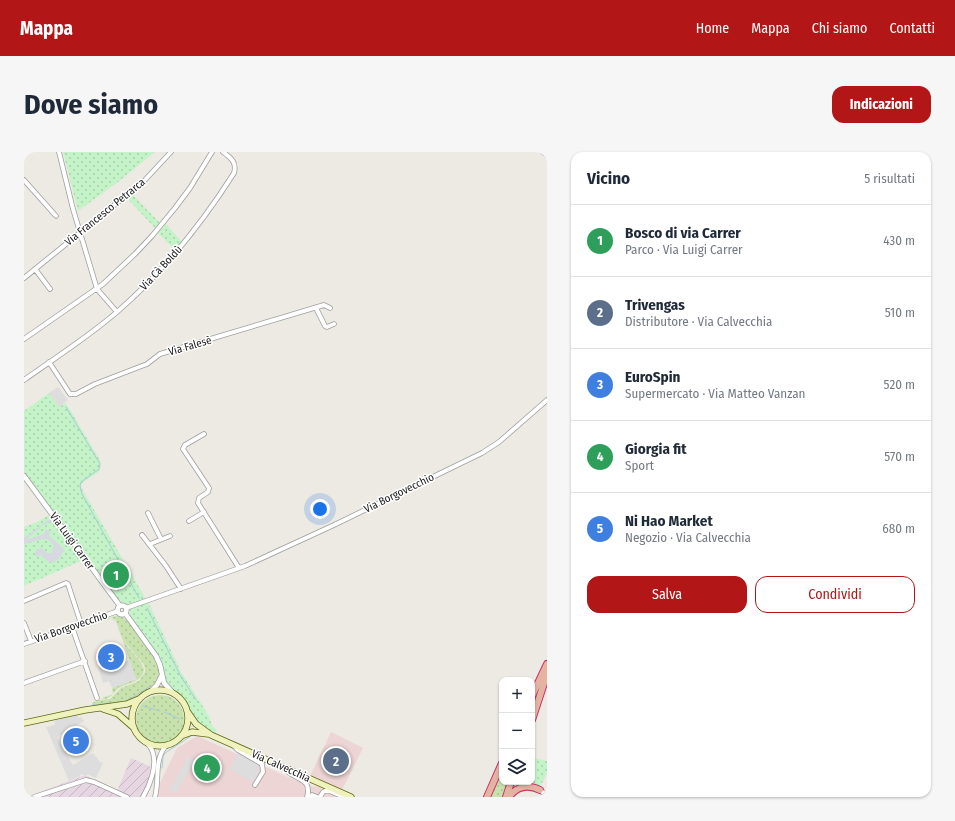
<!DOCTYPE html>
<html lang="it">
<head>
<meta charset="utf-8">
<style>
	:root { --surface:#fff; --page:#f6f6f7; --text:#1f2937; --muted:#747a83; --line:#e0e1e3; --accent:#b31616 }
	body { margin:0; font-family:"Fira Sans Condensed",sans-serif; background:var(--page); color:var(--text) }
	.controls { position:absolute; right:12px; bottom:12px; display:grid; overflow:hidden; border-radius:8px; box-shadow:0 1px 3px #0004 }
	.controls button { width:36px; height:36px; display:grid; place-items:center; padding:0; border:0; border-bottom:1px solid var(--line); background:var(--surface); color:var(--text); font:20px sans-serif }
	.you { position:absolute; left:296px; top:357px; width:14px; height:14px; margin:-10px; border:3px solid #fff; border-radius:50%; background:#1a73e8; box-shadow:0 0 0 6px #1a73e833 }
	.badge { display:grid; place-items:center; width:26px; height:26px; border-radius:50%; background:var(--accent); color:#fff; font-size:13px; font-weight:700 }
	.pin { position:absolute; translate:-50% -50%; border:2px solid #fff; box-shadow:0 1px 4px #0006 }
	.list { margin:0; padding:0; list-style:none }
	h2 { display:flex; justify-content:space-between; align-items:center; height:52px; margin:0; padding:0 16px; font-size:17px }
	h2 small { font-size:13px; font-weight:400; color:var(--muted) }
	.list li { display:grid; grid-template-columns:26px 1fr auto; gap:12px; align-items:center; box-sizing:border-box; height:72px; padding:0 16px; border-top:1px solid var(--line) }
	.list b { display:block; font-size:15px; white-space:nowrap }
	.list p { margin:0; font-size:13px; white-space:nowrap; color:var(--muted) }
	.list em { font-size:13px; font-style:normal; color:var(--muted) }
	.actions { display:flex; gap:8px; padding:12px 16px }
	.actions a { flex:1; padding:9px 0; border:1px solid var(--accent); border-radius:12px; text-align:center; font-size:14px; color:var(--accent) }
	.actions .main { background:var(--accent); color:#fff }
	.icon { flex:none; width:22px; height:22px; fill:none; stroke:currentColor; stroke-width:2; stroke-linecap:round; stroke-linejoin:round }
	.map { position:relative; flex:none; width:523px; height:645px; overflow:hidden; border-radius:12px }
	header { display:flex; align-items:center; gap:24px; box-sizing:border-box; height:56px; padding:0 20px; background:var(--accent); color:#fff }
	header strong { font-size:19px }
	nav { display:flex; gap:22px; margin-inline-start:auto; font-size:14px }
	.intro { display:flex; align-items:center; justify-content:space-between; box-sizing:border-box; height:96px; padding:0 24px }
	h1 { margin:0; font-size:28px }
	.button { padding:10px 18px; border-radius:12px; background:var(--accent); color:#fff; font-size:14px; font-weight:700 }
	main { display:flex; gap:24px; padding:0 24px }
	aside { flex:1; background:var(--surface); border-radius:12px; box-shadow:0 1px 3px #0004 }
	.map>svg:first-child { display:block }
	.commercial { fill:#ecd5d4 }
	.industrial { fill:url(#industrial-furrows) }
	.grass { fill:url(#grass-dots) }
	.park { fill:url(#park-dots) }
	.parking { fill:#ddd }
	.plaza { fill:#d8d8e2 }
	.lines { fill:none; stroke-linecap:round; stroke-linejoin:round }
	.stream { stroke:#a8ccd6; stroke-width:1 }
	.minor-casing { stroke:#9e9e9e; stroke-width:5.5 }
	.tertiary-casing { stroke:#9e9e9e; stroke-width:6 }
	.secondary-casing { stroke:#5d6711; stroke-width:7 }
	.trunk-casing { stroke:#c43768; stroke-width:8 }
	.minor { stroke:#fff; stroke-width:4 }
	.tertiary { stroke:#fff; stroke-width:4.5 }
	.secondary { stroke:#eff2bc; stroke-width:5.5 }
	.trunk { stroke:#e6b2a2; stroke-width:6 }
	.labels { text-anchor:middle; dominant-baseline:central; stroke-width:3; stroke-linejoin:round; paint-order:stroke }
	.street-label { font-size:11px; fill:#1d1d1d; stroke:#fff }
</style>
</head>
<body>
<header>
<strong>Mappa</strong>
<nav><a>Home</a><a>Mappa</a><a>Chi siamo</a><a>Contatti</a></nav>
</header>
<div class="intro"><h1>Dove siamo</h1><a class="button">Indicazioni</a></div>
<main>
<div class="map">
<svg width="523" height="645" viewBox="0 0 523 645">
	<defs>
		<pattern id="industrial-furrows" width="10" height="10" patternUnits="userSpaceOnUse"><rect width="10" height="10" fill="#e5d6e2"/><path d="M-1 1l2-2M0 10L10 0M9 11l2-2" fill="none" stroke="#c4b7c1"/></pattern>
		<pattern id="grass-dots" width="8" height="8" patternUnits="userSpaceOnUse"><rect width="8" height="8" fill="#c8e2ae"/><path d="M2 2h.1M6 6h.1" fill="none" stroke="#abc195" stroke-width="1.8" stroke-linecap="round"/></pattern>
		<pattern id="park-dots" width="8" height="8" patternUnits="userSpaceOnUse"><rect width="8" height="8" fill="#c4f3c8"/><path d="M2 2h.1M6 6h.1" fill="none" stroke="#a8d0ab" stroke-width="1.8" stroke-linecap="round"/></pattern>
	</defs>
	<rect width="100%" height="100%" fill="#edeae3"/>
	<!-- commercial -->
	<path class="commercial" d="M307 580 339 596 318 638 286 624Z
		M173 584 284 634 295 635 305 642 316 645H133L134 635 153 596Z"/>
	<!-- industrial -->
	<path class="industrial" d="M107 606 127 615 124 630 119 641 115 645H3L61 623 93 639Z"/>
	<!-- grass -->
	<path class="grass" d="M94 464 98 465 105 470 130 505 136 519 135 526 133 530 126 538 119 541 107 550 68 555V551L75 548 86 547 97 536 115 529 121 520V516L119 511 102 492 93 468 86 465Z
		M85 465 86 467 93 468 102 493 117 510 120 518C117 531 105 530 95 536 89 540 88 546 80 547L78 546 89 542 88 536 112 527 92 469 86 467 71 472 70 470Z
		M112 567a24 24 0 1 1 48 0a24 24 0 1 1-48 0Z
		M478 615V630H486L480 645H465Z"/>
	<!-- park -->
	<path class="park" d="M39 0H131L94 30 54 59Z
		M108 42 136 71 131 76 103 46Z
		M142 72 158 90 151 98 134 81Z
		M25 241 35 255 41 251 45 256 77 310 76 319 58 331 57 334 58 337 127 456 157 520 185 564 188 574 193 578 191 582 177 574 168 564 160 548 142 532 137 508 106 463V457L102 452 92 446 0 321V259Z
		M25 363 57 409 0 434V375L11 371Z
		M508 602 510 606 523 609V621L517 633 508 632 486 639 490 630H508Z"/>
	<!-- parking -->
	<path class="parking" d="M34 235 44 248 35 255 25 241Z
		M106 508 112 527 88 536 85 529 79 531 74 516 93 509 94 512Z
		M53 563 54 566 57 565 60 569 33 585 49 613 69 601 76 610 79 611 72 626 63 622 62 624 57 622 55 626 53 625 45 629 22 575 31 573 30 569Z
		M214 601 234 613V618L236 619 229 630 206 617Z
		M163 604 169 607 168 609 170 610 152 641 145 638 161 610Z"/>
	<!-- plaza -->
	<path class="plaza" d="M27 366 29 369 19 373 2 388 20 382 21 378H25L26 381 25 384 37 394 40 398 35 407 29 411 23 409 17 403 12 405 11 402 12 398 18 396 24 402 27 401 30 393 23 387H19L0 392V386Z"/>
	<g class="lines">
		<!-- stream -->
		<path class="stream" d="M42 255 76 312 75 317 57 330 56 334 58 342 115 446
			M123 456 156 523 172 548
			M99 550C110 547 117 538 127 534
			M69 553 88 551
			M119 554 136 559
			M140 560 156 567
			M138 616 139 605 141 601 167 584"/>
		<defs>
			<path id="minor" d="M35 0 49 57 73 137 93 160
				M519 0 523 3
				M0 28 32 64
				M11 117 26 137
				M0 126 120 29 147 0
				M292 156 301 174 303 175 310 172
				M0 187 79 132 111 102 128 84 151 56 166 36 188 0
				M25 210 46 242H52L71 232 123 212 136 202 300 153 306 156
				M0 228C31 206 64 185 93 160 139 120 177 73 210 21 213 10 207 6 199 0
				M180 282 161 293 159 297 185 336 184 340 175 346 174 351 215 416
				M124 361 137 387
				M165 369 180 360
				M118 383 142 414 157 437
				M126 392 146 384
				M0 449 42 431 44 432 57 472
				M102 456 221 414 310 373 458 301 475 290 523 248
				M0 471 7 489
				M48 475 73 546
				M0 492 94 459
				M0 531 61 509
				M210 594 214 598 238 612 239 620 231 633
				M260 616C269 628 289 625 283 645
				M516 638 523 644
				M10 645 62 628 70 630 103 645
				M119 645C126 633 133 615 129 601 128 597 125 593 122 590
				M131 645C136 628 129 605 144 592
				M283 645 288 643 293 645
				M296 645 299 640 303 638 320 645"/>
			<path id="tertiary" d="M0 324 96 454
				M93.5 458a4.5 4.5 0 1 1 9 0a4.5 4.5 0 1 1-9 0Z
				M101 461 132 504 136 513 140 531 150 542
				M126 540 133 533 138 523"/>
			<path id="secondary" d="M108 566a28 28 0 1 1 56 0a28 28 0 1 1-56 0Z
				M79 557 94 562 110 576
				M163 559 172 572 187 583 327 645
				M0 571 61 558 103 552 115 547
				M157 584 168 580 184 582"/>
			<path id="trunk" d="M508 544 523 512
				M508 568 523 522
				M463 645 478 611
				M482 645 487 630
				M485 645C493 634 504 632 516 638"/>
		</defs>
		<!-- minor casing -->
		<use href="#minor" class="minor-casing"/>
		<!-- tertiary casing -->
		<use href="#tertiary" class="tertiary-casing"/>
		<!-- secondary casing -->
		<use href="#secondary" class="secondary-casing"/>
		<!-- trunk casing -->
		<use href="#trunk" class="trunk-casing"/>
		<!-- minor -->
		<use href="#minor" class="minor"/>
		<!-- tertiary -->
		<use href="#tertiary" class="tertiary"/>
		<!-- secondary -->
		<use href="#secondary" class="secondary"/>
		<!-- trunk -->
		<use href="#trunk" class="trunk"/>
	</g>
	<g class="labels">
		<!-- street labels -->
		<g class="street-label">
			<text transform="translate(81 60) rotate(-39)">Via Francesco Petrarca</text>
			<text transform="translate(137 116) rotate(-47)">Via Cà Boldù</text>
			<text transform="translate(166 194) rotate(-16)">Via Falesè</text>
			<text transform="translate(375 341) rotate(-26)">Via Borgovecchio</text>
			<text transform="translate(48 389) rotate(54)">Via Luigi Carrer</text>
			<text transform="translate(47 475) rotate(-19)">Via Borgovecchio</text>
			<text transform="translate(257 614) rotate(24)">Via Calvecchia</text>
		</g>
	</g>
</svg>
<div class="controls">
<button>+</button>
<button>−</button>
<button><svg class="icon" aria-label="layers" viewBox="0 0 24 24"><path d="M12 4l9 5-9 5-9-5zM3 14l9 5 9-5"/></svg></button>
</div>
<div class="you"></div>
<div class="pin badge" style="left:92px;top:423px;background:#2e9e5b">1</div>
<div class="pin badge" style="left:312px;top:609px;background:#5c6f8a">2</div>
<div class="pin badge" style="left:87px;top:505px;background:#3f7fe0">3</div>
<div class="pin badge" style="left:183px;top:616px;background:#2e9e5b">4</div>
<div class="pin badge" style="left:52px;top:589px;background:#3f7fe0">5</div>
</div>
<aside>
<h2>Vicino<small>5 risultati</small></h2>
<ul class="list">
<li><span class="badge" style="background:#2e9e5b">1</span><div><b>Bosco di via Carrer</b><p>Parco · Via Luigi Carrer</p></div><em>430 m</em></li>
<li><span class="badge" style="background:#5c6f8a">2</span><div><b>Trivengas</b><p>Distributore · Via Calvecchia</p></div><em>510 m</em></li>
<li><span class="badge" style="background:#3f7fe0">3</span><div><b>EuroSpin</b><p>Supermercato · Via Matteo Vanzan</p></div><em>520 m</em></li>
<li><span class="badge" style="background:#2e9e5b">4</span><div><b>Giorgia fit</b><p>Sport</p></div><em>570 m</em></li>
<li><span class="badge" style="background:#3f7fe0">5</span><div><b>Ni Hao Market</b><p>Negozio · Via Calvecchia</p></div><em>680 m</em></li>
</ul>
<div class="actions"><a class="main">Salva</a><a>Condividi</a></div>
</aside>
</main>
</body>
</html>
